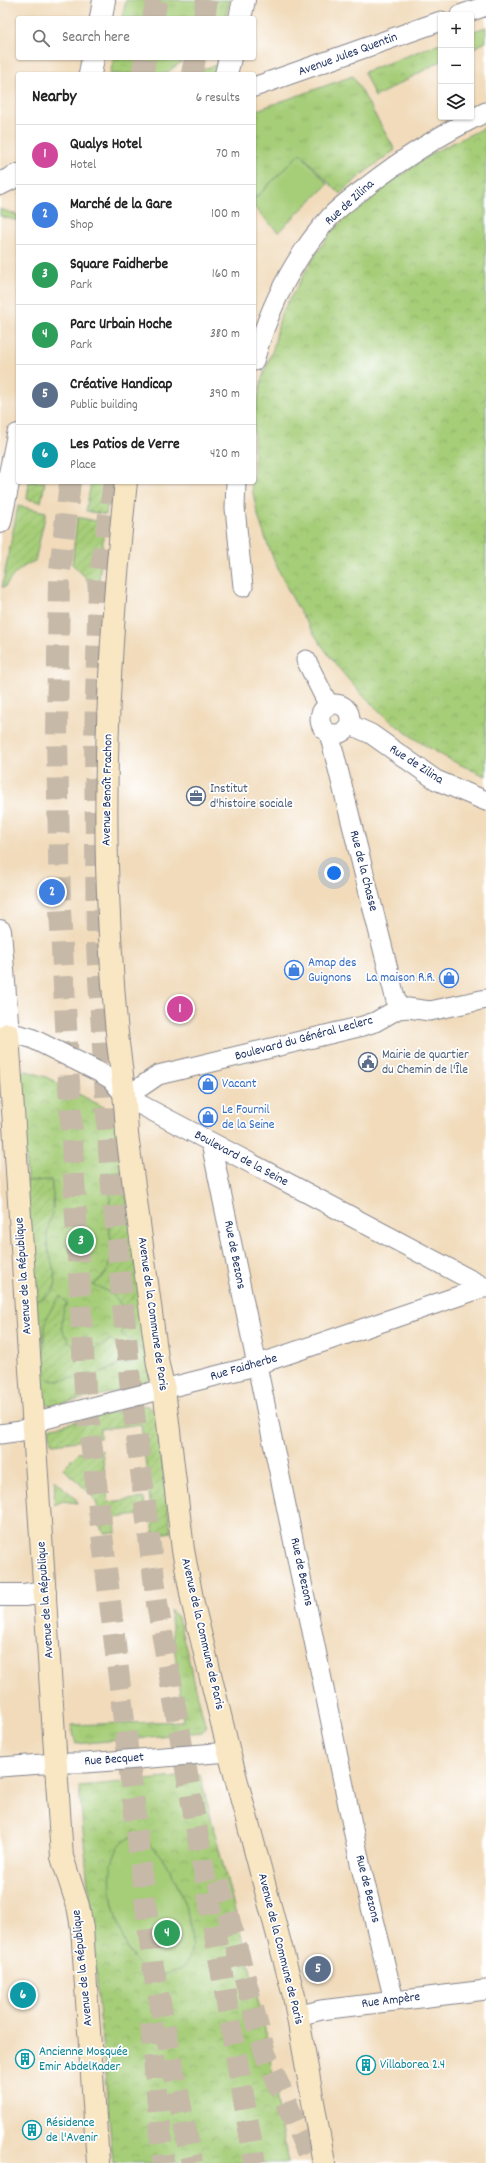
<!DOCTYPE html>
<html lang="en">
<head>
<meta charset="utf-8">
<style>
	:root { --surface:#fff; --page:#f6f6f6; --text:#222; --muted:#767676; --line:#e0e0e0; --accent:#d1495b }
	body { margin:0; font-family:Dekko,sans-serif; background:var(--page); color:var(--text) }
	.controls { position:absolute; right:12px; top:12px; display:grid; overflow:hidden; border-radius:4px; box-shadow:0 1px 3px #0004 }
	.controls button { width:36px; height:36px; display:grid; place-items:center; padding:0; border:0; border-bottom:1px solid var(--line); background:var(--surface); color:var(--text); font:20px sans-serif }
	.you { position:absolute; left:334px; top:873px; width:14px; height:14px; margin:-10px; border:3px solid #fff; border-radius:50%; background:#1a73e8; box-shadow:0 0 0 6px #1a73e833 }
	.badge { display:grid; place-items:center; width:26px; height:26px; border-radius:50%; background:var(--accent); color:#fff; font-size:13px; font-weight:700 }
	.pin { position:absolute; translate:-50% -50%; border:2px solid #fff; box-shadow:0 1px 4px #0006 }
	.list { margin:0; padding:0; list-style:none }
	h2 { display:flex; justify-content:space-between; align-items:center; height:52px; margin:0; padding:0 16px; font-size:17px }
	h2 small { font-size:13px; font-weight:400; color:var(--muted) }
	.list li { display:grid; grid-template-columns:26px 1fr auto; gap:12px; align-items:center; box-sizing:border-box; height:60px; padding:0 16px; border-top:1px solid var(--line) }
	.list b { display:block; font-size:15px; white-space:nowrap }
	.list p { margin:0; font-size:13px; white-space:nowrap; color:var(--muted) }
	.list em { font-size:13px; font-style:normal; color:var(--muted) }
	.icon { flex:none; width:22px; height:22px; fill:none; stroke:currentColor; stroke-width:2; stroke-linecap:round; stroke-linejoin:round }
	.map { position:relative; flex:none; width:486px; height:2163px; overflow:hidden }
	.search { position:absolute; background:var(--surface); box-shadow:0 1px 3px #0004; left:16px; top:16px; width:240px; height:44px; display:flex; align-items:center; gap:10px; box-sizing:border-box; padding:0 14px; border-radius:4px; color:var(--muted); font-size:15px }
	.panel { position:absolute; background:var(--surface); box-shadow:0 1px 3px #0004; left:16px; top:72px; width:240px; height:412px; border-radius:4px }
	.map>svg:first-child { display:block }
	.grass { fill:url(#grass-tufts); stroke:#607e6b }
	.park { fill:url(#park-crowns); stroke:#607e6b }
	.garden { fill:url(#garden-furrows); stroke:#607e6b }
	.pitch { fill:#a6cd78; stroke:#607e6b }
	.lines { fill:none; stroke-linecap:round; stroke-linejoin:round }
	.motorway-tunnel { stroke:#c6b9a8; stroke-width:22; stroke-dasharray:22 11; stroke-linecap:butt }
	.minor-casing { stroke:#86858c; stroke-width:21 }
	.tertiary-casing { stroke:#86858c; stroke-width:24 }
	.secondary-casing { stroke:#86858c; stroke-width:24 }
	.minor { stroke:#fff; stroke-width:19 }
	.tertiary { stroke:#fff; stroke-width:22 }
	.secondary { stroke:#f9e7c3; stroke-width:22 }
	.labels { text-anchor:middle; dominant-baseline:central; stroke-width:3.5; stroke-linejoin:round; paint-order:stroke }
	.street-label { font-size:13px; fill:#1b2f5e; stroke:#fff }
	.service-label { font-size:13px; fill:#4e5e75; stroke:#fff; text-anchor:start }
	.shop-label { font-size:13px; fill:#366cbe; stroke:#fff; text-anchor:start }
	.culture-label { font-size:13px; fill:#0d838f; stroke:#fff; text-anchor:start }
</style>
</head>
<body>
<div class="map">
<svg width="486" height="2163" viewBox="0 0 486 2163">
	<defs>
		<pattern id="grass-tufts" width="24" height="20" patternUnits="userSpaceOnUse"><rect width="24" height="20" fill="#a6cd78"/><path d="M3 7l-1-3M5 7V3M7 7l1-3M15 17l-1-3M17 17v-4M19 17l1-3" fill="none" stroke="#8eb06a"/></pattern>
		<pattern id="park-crowns" width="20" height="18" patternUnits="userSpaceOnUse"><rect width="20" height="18" fill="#a6cd78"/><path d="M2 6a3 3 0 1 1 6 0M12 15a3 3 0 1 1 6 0" fill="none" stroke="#8eb06a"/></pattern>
		<pattern id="garden-furrows" width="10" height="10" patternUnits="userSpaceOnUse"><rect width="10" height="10" fill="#a6cd78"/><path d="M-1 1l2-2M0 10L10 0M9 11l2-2" fill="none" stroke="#8eb06a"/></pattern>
	</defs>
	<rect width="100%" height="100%" fill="#fff"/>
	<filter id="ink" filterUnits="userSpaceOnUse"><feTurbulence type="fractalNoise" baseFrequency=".025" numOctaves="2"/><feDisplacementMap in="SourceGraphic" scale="8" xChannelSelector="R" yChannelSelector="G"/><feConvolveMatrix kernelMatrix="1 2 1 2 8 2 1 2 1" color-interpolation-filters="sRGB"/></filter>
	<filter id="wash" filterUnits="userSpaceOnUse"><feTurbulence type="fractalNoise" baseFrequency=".012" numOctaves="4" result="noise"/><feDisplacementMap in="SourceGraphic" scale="16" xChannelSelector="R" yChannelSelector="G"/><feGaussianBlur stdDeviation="0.9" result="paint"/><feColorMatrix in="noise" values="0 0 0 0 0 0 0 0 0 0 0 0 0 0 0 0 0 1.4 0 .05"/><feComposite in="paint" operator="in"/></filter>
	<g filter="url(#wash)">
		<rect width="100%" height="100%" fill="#f1dbbb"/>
		<!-- grass -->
		<path class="grass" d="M126 0H230L225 18H122Z
			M486 27V42L471 49V32Z
			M441 43V61L375 97 364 72Z
			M114 58H187L165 74H110Z
			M217 65 215 74H194L203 69Z
			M353 76 395 150 361 175 340 194 300 153 254 200V111Z
			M0 209 18 215V221L0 216Z
			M55 1480 76 1499 77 1503 63 1501 54 1505Z
			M170 1610 178 1617 206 1728 202 1732 76 1744 71 1725 183 1721Z"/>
		<!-- park -->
		<path class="park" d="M486 127V776C396 740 341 684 294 601 274 564 257 523 251 482H254V418L262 378 273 349 281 314 313 259 331 232 351 213 384 187 436 151Z
			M27 1071 46 1077 115 1113 150 1376 148 1381 139 1387 49 1406 42 1402 20 1078 22 1072Z
			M200 1775 264 2024 288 2163H113L79 1786Z"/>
		<!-- garden -->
		<path class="garden" d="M29 482H45L41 502 27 499Z
			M91 482H111L106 515 86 511Z
			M18 506 46 512 35 561C22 566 12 575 5 587H2Z
			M77 517 105 523 97 597H94L86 578 72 564Z
			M123 1172 149 1356 122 1334C127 1306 120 1295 93 1285L106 1273 113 1255 108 1219 111 1190 106 1173Z
			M51 1180C52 1189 54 1199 53 1208 51 1218 47 1227 47 1238 46 1263 75 1293 32 1301L26 1181Z
			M60 1296 67 1303C49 1338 83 1365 110 1339L136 1359 132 1363 121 1364 92 1377 70 1378 57 1381 48 1379 46 1374C44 1341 38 1324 60 1296Z
			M144 1405 150 1407 156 1413 171 1532 154 1535 141 1424 100 1429V1438L54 1444 51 1443 49 1428Z
			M102 1450 108 1502 144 1498 146 1514 115 1518 116 1533H104C95 1523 101 1513 96 1502 94 1495 69 1475 63 1468L78 1453Z"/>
		<!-- pitch -->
		<path class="pitch" d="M300 153 328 184 278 232 254 207V200Z
			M130 1838C135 1838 141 1838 145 1841 171 1856 199 1927 190 1956 188 1964 178 1971 170 1973 160 1976 148 1974 141 1967 117 1945 92 1856 130 1838Z"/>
	</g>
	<g filter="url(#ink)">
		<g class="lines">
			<!-- motorway-tunnel -->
			<path class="motorway-tunnel" d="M153 18 157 0
				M204 18 207 0
				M142 74 145 58
				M192 74 195 58
				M70 482 59 579 57 737 60 909 85 1390 153 1967 192 2163
				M114 482 99 582 95 740 97 946 110 1165 130 1380 157 1603 255 2163
				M219 1881 265 2053 312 2163
				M151 2023 163 2163"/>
			<defs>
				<path id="minor" d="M460 15 486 6
					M254 87 441 21
					M254 361C269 308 292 259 330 217 340 206 353 197 365 188 403 158 443 133 486 112
					M236 482 235 508 243 587
					M306 660 329 706
					M320 719a15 15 0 1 1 30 0a15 15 0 1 1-30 0Z
					M349 724 371 734 436 780 486 801
					M329 733 398 1009
					M0 1030 31 1038 99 1072 111 1079 126 1097 486 1288
					M126 1097 158 1075 363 1026 375 1022 398 1009 408 1008 430 1011 486 999
					M211 1143 360 1863 394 2000
					M0 1434 21 1431 45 1419 247 1368 485 1287
					M0 1767 56 1763H86L229 1752
					M298 2016 321 2010 486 1990"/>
				<path id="tertiary" d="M101 18 104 0
					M240 18 244 0
					M90 74 93 58
					M226 74 230 58
					M0 184 18 175
					M0 522 18 435
					M0 931 8 1034
					M0 1595H24L45 1592"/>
				<path id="secondary" d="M126 482C112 609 104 738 107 866 109 924 112 984 118 1043 122 1073 126 1103 127 1134L158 1365 164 1389 183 1550 193 1604 229 1752 294 1996 324 2163
					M8 1034 62 1857 78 1906 82 1928 98 2163"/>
			</defs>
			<!-- minor casing -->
			<use href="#minor" class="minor-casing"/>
			<!-- tertiary casing -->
			<use href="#tertiary" class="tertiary-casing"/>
			<!-- secondary casing -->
			<use href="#secondary" class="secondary-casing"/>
			<!-- minor -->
			<use href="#minor" class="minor"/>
			<!-- tertiary -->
			<use href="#tertiary" class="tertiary"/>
			<!-- secondary -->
			<use href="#secondary" class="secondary"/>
		</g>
	</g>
	<!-- icons -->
	<defs>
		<symbol id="office-ring" viewBox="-11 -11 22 22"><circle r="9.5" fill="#fff" stroke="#5c6f8a" stroke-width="1.5"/><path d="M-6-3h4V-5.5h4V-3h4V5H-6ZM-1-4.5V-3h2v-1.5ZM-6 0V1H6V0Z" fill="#5c6f8a"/></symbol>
		<symbol id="shop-ring" viewBox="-11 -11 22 22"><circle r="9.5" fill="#fff" stroke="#3f7fe0" stroke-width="1.5"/><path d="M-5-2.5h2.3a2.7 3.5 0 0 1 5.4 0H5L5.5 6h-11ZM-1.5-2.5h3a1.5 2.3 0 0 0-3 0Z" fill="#3f7fe0"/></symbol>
		<symbol id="civic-ring" viewBox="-11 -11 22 22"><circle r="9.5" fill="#fff" stroke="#5c6f8a" stroke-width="1.5"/><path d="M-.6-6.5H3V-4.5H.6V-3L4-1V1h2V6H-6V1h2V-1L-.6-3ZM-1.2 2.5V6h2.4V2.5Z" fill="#5c6f8a"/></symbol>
		<symbol id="building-ring" viewBox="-11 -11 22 22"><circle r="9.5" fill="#fff" stroke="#0f9aa8" stroke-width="1.5"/><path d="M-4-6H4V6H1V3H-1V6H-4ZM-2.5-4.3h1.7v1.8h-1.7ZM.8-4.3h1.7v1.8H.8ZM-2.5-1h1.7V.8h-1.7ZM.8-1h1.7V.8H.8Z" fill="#0f9aa8"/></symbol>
	</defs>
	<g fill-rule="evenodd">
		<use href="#office-ring" x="185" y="785" width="22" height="22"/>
		<use href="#shop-ring" x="283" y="959" width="22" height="22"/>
		<use href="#shop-ring" x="438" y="967" width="22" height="22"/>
		<use href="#civic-ring" x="357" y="1051" width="22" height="22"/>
		<use href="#shop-ring" x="197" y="1073" width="22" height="22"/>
		<use href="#shop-ring" x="197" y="1106" width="22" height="22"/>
		<use href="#building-ring" x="14" y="2048" width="22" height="22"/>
		<use href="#building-ring" x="355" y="2054" width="22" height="22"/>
		<use href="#building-ring" x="21" y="2119" width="22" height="22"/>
	</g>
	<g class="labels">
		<!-- street labels -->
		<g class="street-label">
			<text transform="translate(348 55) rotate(-20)">Avenue Jules Quentin</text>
			<text transform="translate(350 203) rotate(-42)">Rue de Zilina</text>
			<text transform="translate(416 765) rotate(33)">Rue de Zilina</text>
			<text transform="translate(108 790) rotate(-89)">Avenue Benoît Frachon</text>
			<text transform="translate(363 871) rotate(76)">Rue de la Chasse</text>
			<text transform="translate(304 1039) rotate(-15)">Boulevard du Général Leclerc</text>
			<text transform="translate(241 1159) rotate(28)">Boulevard de la Seine</text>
			<text transform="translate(234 1255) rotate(79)">Rue de Bezons</text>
			<text transform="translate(24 1276) rotate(-94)">Avenue de la République</text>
			<text transform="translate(152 1314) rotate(82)">Avenue de la Commune de Paris</text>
			<text transform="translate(244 1368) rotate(-16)">Rue Faidherbe</text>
			<text transform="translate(301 1572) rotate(78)">Rue de Bezons</text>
			<text transform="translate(46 1600) rotate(-94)">Avenue de la République</text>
			<text transform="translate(202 1634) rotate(77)">Avenue de la Commune de Paris</text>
			<text transform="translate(114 1760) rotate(-4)">Rue Becquet</text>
			<text transform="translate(367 1889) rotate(76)">Rue de Bezons</text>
			<text transform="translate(280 1949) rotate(76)">Avenue de la Commune de Paris</text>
			<text transform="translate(83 1968) rotate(-96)">Avenue de la République</text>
			<text transform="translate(391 2001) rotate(-7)">Rue Ampère</text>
		</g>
		<!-- service labels -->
		<g class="service-label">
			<text x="210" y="789">Institut<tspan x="210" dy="15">d'histoire sociale</tspan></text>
			<text x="382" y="1055">Mairie de quartier<tspan x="382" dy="15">du Chemin de l'Île</tspan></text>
		</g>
		<!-- shop labels -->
		<g class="shop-label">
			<text x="308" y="963">Amap des<tspan x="308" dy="15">Guignons</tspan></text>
			<text x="435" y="978" text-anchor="end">La maison R.R.</text>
			<text x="222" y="1084">Vacant</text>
			<text x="222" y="1110">Le Fournil<tspan x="222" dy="15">de la Seine</tspan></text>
		</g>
		<!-- culture labels -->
		<g class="culture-label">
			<text x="39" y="2052">Ancienne Mosquée<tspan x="39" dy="15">Emir AbdelKader</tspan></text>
			<text x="380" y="2065">Villaborea 2.4</text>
			<text x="46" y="2123">Résidence<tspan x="46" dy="15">de l'Avenir</tspan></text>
		</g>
	</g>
</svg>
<div class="controls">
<button>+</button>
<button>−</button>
<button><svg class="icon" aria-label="layers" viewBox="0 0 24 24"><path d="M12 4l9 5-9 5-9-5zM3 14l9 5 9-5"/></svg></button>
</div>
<div class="you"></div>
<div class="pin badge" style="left:180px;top:1009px;background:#d1479c">1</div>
<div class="pin badge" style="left:52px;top:892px;background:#3f7fe0">2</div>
<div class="pin badge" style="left:81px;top:1241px;background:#2e9e5b">3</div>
<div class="pin badge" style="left:167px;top:1933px;background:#2e9e5b">4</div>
<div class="pin badge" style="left:318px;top:1969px;background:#5c6f8a">5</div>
<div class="pin badge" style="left:23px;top:1995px;background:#0f9aa8">6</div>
<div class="search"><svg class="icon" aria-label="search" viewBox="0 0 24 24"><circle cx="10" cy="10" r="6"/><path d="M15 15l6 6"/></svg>Search here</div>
<section class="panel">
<h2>Nearby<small>6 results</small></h2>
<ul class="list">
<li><span class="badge" style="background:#d1479c">1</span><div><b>Qualys Hotel</b><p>Hotel</p></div><em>70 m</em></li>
<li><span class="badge" style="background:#3f7fe0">2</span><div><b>Marché de la Gare</b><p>Shop</p></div><em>100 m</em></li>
<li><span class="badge" style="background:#2e9e5b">3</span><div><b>Square Faidherbe</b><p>Park</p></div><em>160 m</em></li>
<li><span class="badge" style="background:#2e9e5b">4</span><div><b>Parc Urbain Hoche</b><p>Park</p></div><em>380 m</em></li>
<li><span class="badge" style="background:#5c6f8a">5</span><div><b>Créative Handicap</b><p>Public building</p></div><em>390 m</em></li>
<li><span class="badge" style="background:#0f9aa8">6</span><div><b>Les Patios de Verre</b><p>Place</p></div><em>420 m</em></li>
</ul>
</section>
</div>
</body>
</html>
